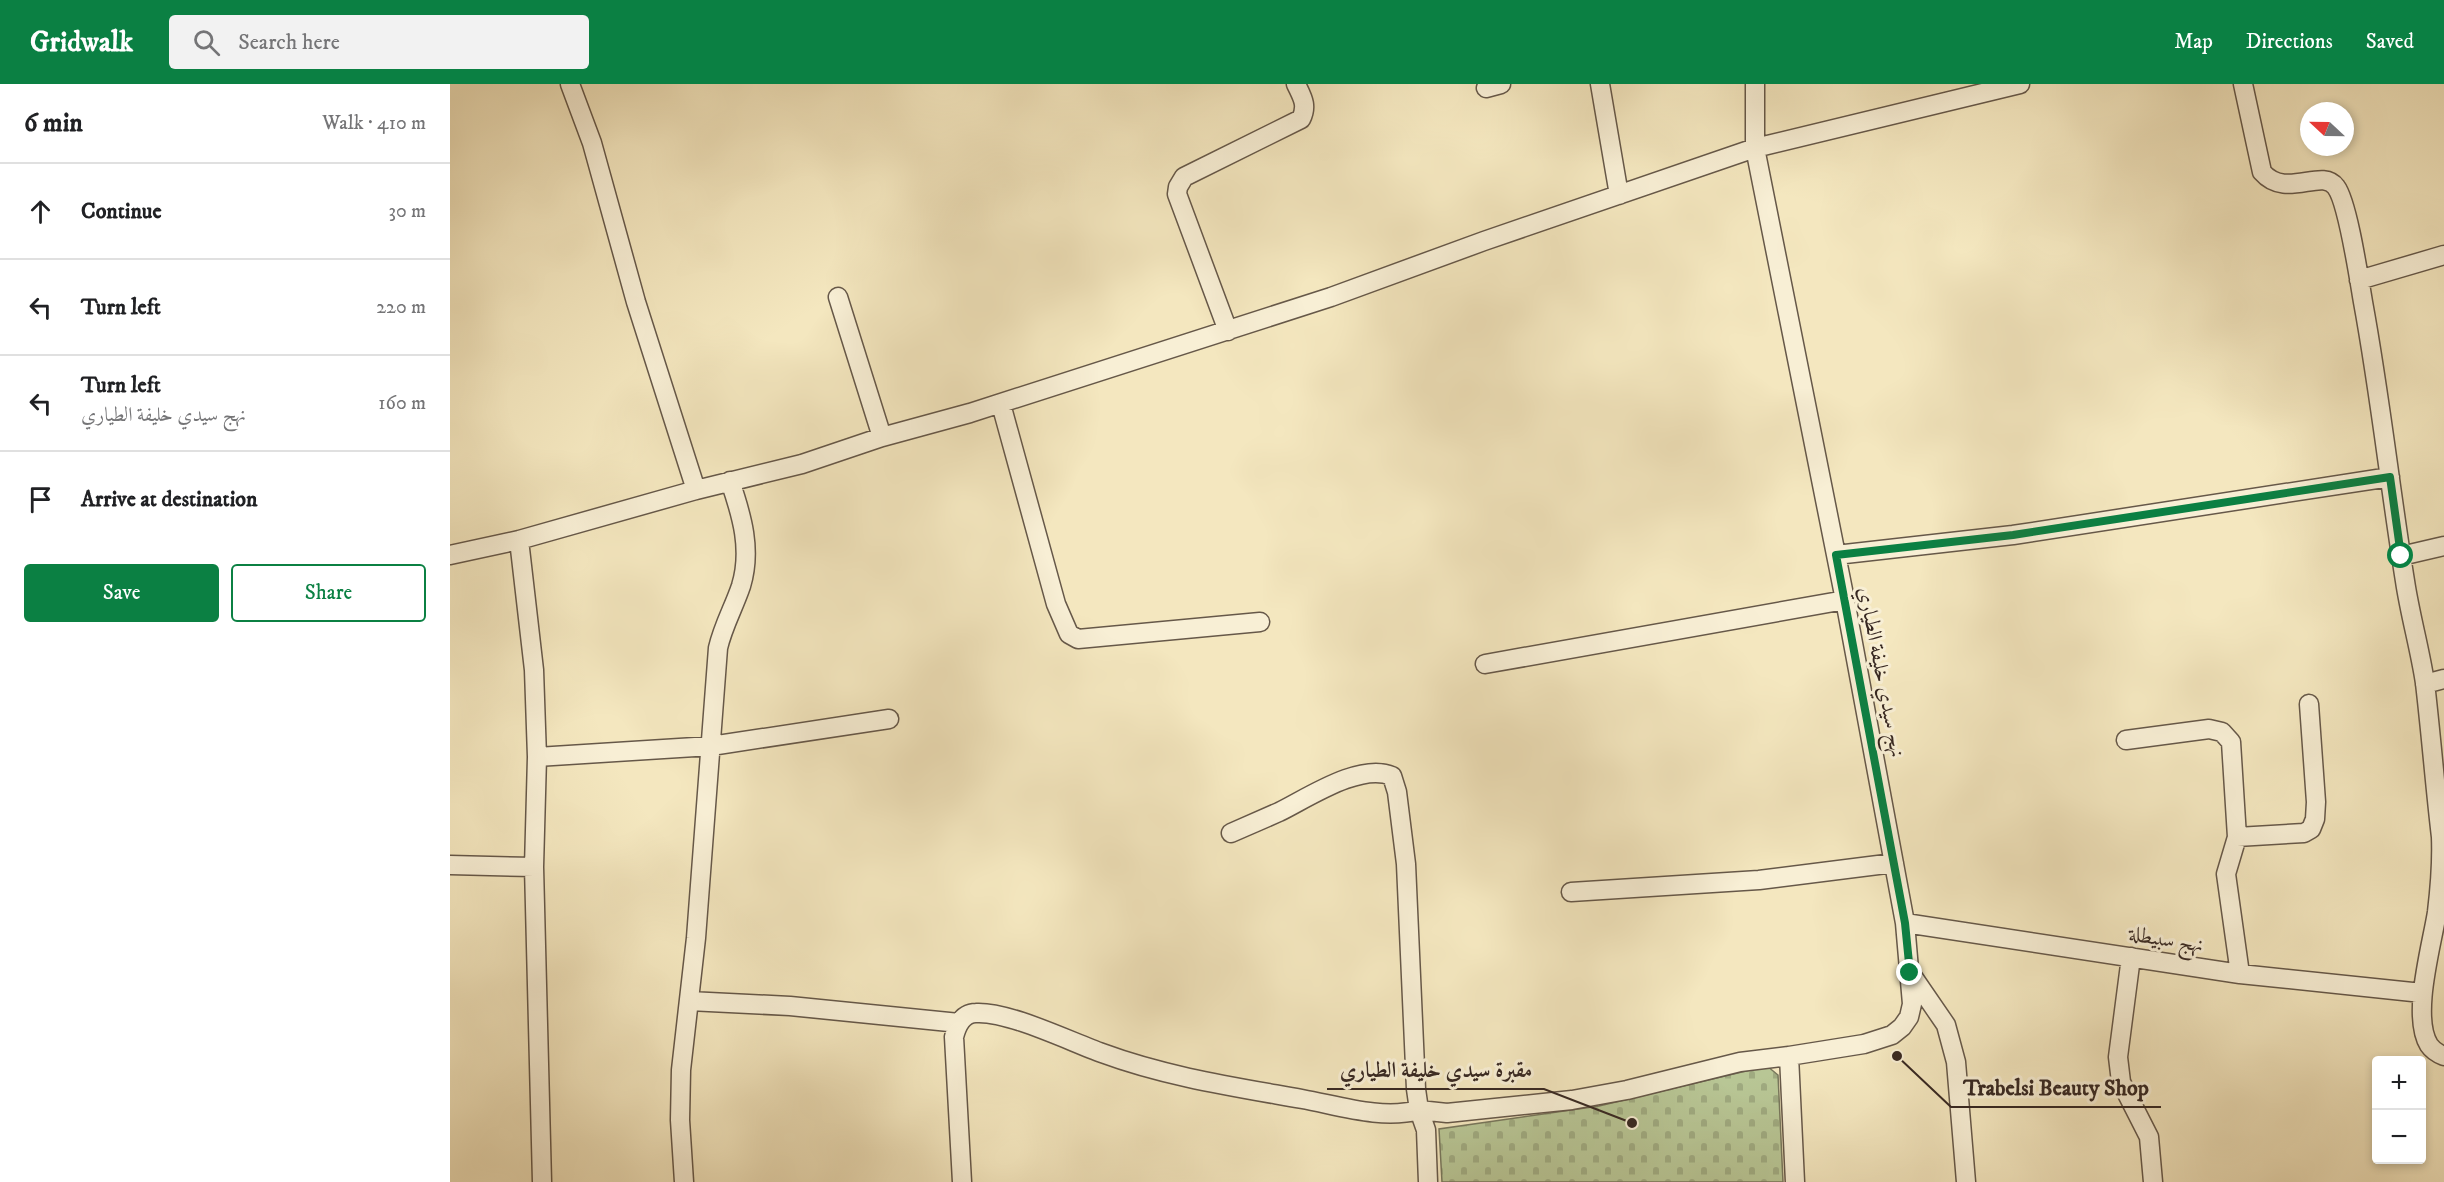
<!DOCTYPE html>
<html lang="en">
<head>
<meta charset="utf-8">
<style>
	:root { --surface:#fff; --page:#f2f2f2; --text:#202124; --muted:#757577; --line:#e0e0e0; --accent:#0b8043 }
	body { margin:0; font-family:"IM FELL DW Pica",Amiri,serif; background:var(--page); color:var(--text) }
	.controls { position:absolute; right:18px; bottom:18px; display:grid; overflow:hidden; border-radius:6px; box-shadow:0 3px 9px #0003 }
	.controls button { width:54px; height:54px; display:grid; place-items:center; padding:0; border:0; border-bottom:2px solid var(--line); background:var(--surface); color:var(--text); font:30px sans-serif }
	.compass { position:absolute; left:1850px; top:18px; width:54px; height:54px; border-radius:50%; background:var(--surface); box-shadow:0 3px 9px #0003; rotate:292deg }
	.stop { position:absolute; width:18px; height:18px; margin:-14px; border:4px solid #0b8043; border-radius:50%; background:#fff }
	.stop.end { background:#0b8043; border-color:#fff; box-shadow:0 2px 6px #0008 }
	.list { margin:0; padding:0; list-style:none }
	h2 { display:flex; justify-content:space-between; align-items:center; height:78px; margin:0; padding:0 24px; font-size:26px }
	h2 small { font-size:20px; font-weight:400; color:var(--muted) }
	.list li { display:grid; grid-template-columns:39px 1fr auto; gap:18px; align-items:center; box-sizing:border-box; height:96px; padding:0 24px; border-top:2px solid var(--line) }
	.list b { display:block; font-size:22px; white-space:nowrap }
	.list p { margin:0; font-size:20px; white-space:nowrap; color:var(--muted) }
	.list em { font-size:20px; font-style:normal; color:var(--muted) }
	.actions { display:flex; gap:12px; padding:18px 24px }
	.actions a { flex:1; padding:14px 0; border:2px solid var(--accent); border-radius:6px; text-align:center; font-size:21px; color:var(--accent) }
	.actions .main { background:var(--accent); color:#fff }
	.icon { flex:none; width:33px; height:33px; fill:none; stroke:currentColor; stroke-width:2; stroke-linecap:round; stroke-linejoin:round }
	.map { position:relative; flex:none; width:1994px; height:1098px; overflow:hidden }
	header { display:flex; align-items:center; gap:36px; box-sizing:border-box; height:84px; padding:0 30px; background:var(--accent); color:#fff }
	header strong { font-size:28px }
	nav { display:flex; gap:33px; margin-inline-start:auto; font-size:21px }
	.search { width:420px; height:54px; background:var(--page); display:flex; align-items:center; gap:15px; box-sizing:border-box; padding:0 21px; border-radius:6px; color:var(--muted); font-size:22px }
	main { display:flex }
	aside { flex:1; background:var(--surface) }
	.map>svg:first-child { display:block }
	.cemetery { fill:url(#cemetery-stones); stroke:#78775c; stroke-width:1.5 }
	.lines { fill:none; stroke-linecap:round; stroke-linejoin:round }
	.minor-casing { stroke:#665849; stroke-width:21 }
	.minor { stroke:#f8efd5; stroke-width:18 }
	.route { stroke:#0b8043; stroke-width:8 }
	.labels { text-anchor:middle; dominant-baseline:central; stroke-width:6; stroke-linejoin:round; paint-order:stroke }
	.street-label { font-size:21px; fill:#372822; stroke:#f8efd5 }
	.leader { fill:none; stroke:#372822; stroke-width:2 }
	.callout-dot { fill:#372822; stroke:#f8efd5; stroke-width:2 }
	.callout-label { font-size:22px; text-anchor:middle; font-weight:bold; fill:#372822; stroke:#f8efd5; stroke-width:6; stroke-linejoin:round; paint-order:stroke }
</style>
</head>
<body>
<header>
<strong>Gridwalk</strong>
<div class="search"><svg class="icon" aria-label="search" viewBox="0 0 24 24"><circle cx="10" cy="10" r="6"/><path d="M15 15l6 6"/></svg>Search here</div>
<nav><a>Map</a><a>Directions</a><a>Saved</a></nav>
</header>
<main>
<aside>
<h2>6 min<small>Walk · 410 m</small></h2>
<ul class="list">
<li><svg class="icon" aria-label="ahead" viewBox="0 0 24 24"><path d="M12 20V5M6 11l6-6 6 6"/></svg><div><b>Continue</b></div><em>30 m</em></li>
<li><svg class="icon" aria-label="left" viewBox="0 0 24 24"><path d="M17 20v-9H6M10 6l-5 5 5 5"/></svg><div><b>Turn left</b></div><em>220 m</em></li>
<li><svg class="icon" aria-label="left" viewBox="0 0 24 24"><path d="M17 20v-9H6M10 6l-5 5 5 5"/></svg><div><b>Turn left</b><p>نهج سيدي خليفة الطياري</p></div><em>160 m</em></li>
<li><svg class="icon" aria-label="arrive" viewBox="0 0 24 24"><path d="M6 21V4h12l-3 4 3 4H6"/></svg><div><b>Arrive at destination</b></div></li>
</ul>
<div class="actions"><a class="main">Save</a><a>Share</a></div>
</aside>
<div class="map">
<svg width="1994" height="1098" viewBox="0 0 1994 1098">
	<defs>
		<pattern id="cemetery-stones" width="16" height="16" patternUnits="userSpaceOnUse" patternTransform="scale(1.5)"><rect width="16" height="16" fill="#b8c695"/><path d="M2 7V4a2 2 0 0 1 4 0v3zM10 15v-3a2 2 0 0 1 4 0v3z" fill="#9faa80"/></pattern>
	</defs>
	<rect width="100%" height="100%" fill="#f4e7bf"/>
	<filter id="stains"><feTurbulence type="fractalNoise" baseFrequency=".00333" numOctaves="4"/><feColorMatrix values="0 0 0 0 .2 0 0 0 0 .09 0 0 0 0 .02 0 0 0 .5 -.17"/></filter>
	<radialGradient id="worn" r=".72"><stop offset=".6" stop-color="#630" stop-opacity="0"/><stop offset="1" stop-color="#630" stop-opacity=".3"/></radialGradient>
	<!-- cemetery -->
	<path class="cemetery" d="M1317 982 1328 991 1333 1098H992L989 1045 1149 1022Z"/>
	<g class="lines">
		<defs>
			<path id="minor" d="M120 0 142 59 186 218 246 406
				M1150 0 1169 111
				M1305 0V64L1395 516 1455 839 1462 920 1459 933 1452 943 1442 951 1414 960 1339 972 1345 1098
				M1793 0 1812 88C1836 116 1872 83 1886 103 1898 119 1909 195 1913 218 1930 310 1940 404 1955 497 1960 531 1970 565 1975 599 1981 650 1985 702 1991 753 1992 778 1990 803 1987 828 1982 861 1961 932 1979 961 1983 967 1989 970 1994 972
				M1036 4 1051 0
				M1909 196 1994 171
				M388 213 432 353
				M778 247 727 110 728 103 734 93 851 35C858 21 852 13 846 0
				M551 320 606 520 619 550 628 555 810 538
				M69 456 84 586 87 673 84 783 92 1098
				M0 471 69 456 246 406 352 380 432 353 520 329 881 213 1034 157 1305 64 1570 0
				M1386 471 1563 451 1940 393
				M1951 472 1994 462
				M1035 580 1395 516
				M1975 600 1994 595
				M1676 656 1759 645 1772 648 1781 658 1787 753 1776 790 1790 890
				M87 673 261 662 439 635
				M781 749C797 742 813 735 829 728 856 715 910 678 942 692L947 708 956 780 966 1005 969 1026 997 1029 1122 1016 1177 1006 1290 978 1339 972
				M1787 753 1854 749 1861 745 1865 735 1866 718 1859 620
				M0 781 84 783
				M1121 808 1309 796 1444 779
				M1455 839 1790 890 1972 909
				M1681 873 1668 973 1671 998 1699 1053 1703 1098
				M1461 890 1496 941 1506 978 1516 1098
				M239 917 340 922 509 939
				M234 1098 230 1036 231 986 246 854 268 564C273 542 284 523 291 502 302 466 292 432 280 397
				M512 1098 504 953C507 941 513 929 526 929 558 927 621 958 652 969 717 993 785 1003 852 1015 890 1022 932 1036 969 1026L976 1046 978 1098"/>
		</defs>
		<!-- minor casing -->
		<use href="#minor" class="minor-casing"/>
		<!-- minor -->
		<use href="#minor" class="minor"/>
	</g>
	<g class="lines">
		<!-- route -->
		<path class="route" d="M1460 889 1455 839 1386 471 1563 451 1940 393 1951 472"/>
	</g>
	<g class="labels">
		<!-- street labels -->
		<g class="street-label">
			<text transform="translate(1431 588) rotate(79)">نهج سيدي خليفة الطياري</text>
			<text transform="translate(1716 856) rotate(9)">نهج سبيطلة</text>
		</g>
	</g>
	<!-- callouts -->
	<path class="leader" d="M1182 1039L1094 1005H877M1447 972L1501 1023H1711"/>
	<g class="callout-dot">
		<circle cx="1182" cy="1039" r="6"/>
		<circle cx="1447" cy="972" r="6"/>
	</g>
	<g class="callout-label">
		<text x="986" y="993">مقبرة سيدي خليفة الطياري</text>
		<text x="1606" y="1011">Trabelsi Beauty Shop</text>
	</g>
	<rect width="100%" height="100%" filter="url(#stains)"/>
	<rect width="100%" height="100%" fill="url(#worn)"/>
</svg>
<div class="controls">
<button>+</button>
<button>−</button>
</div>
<svg class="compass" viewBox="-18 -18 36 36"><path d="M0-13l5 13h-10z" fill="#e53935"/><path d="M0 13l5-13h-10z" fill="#757577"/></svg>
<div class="stop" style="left:1951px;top:472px"></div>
<div class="stop end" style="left:1460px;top:889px"></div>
</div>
</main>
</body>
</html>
